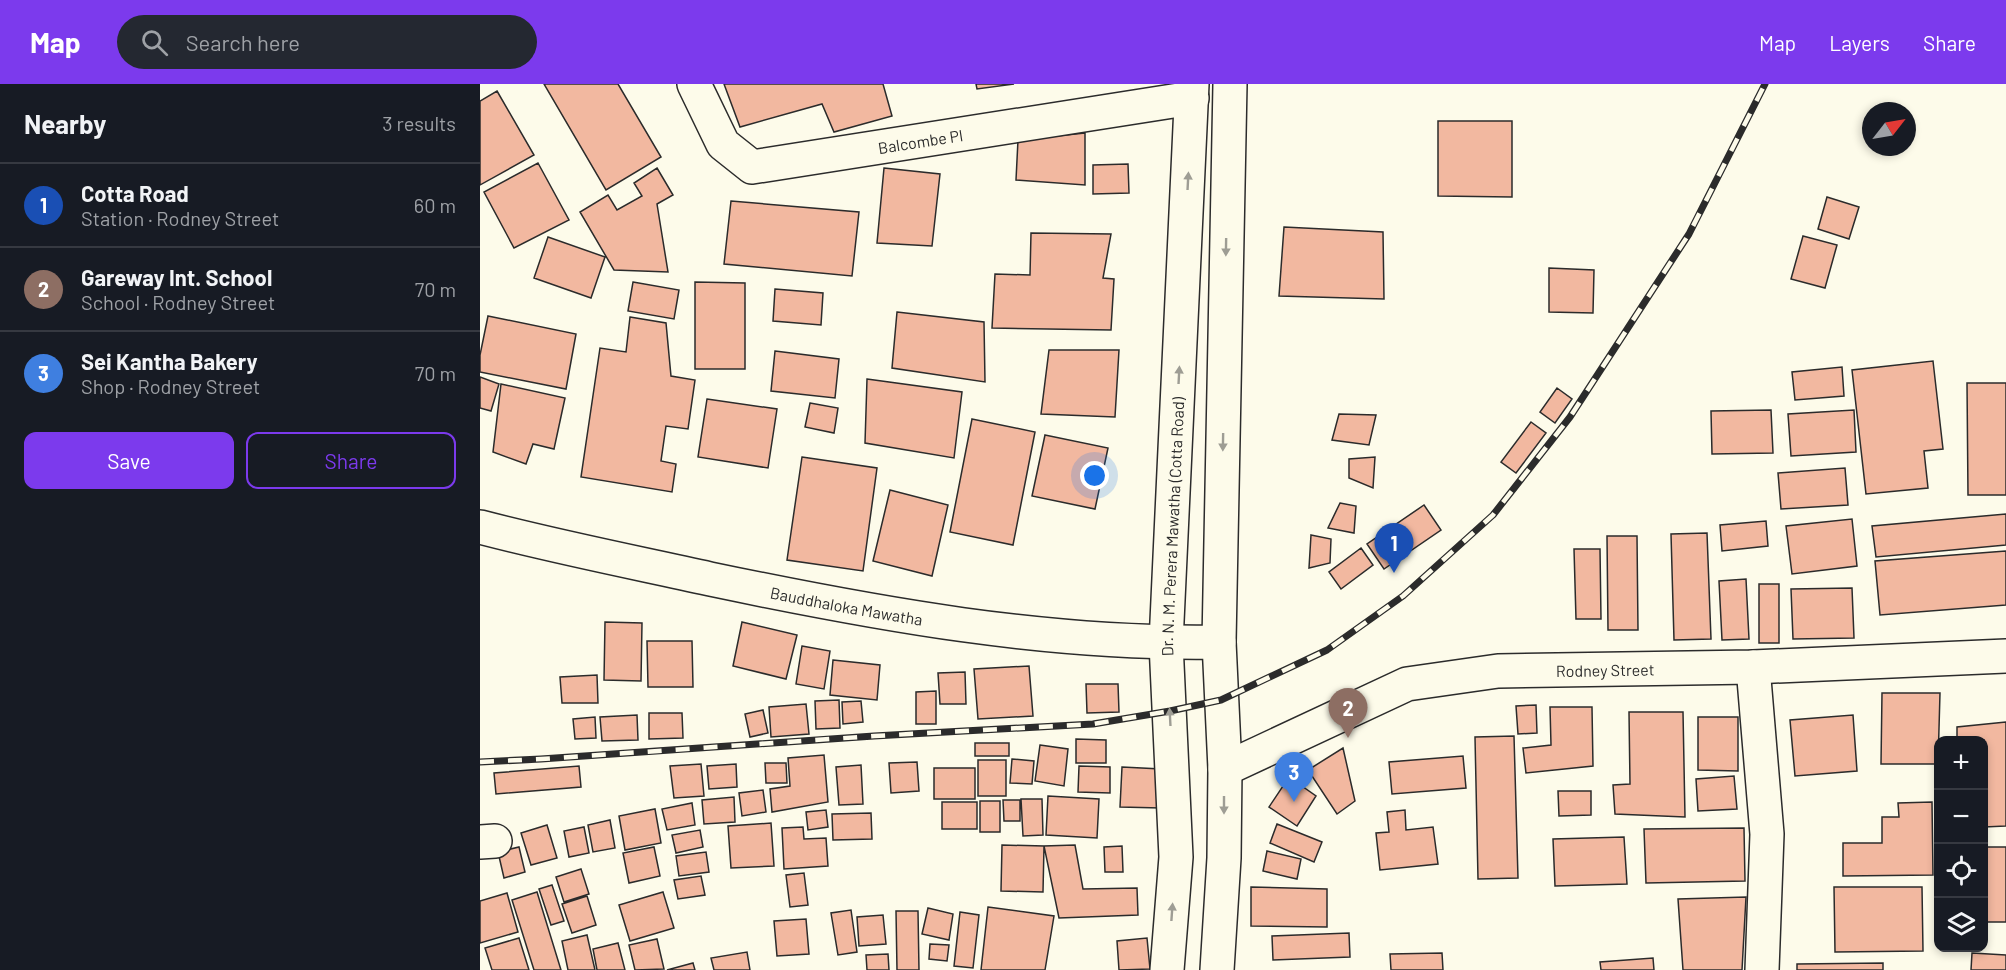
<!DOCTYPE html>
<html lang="en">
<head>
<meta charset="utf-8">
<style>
	:root { --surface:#171b24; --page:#242831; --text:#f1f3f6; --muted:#9ea1a6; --line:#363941; --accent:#7c3aed }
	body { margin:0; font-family:Barlow,sans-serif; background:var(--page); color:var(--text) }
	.controls { position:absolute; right:18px; bottom:18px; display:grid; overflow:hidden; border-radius:12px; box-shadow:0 3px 9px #0003 }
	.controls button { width:54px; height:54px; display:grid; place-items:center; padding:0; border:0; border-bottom:2px solid var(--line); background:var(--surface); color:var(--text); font:30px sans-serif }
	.compass { position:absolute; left:1382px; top:18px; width:54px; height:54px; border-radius:50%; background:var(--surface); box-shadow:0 3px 9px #0003; rotate:59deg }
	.you { position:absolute; left:615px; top:392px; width:21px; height:21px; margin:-15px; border:4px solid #fff; border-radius:50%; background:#1a73e8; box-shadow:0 0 0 9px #1a73e833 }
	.badge { display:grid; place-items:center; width:39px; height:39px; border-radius:50%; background:var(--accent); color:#fff; font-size:20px; font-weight:700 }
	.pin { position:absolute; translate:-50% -50px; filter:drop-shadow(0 2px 3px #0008) }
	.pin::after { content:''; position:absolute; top:32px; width:21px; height:18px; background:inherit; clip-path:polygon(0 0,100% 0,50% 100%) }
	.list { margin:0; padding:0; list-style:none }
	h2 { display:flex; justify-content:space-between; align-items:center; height:78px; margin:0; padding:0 24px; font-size:26px }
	h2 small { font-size:20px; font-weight:400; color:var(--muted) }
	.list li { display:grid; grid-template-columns:39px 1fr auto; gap:18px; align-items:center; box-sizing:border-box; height:84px; padding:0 24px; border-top:2px solid var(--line) }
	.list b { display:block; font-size:22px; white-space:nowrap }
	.list p { margin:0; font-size:20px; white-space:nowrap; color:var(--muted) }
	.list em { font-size:20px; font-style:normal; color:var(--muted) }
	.actions { display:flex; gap:12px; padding:18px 24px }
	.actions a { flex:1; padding:14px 0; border:2px solid var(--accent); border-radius:12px; text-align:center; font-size:21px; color:var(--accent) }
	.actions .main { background:var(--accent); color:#fff }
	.icon { flex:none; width:33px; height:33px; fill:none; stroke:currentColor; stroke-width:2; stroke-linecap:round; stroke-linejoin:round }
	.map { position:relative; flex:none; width:1526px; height:886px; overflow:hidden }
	header { display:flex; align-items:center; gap:36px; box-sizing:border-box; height:84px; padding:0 30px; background:var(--accent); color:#fff }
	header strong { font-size:28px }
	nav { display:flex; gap:33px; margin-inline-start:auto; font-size:21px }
	.search { width:420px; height:54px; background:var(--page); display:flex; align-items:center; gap:15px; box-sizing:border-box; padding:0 21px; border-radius:33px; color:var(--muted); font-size:22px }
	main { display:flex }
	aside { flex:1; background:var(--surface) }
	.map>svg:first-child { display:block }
	.building { fill:#f2b8a0; stroke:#2b2b2b; stroke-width:1.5 }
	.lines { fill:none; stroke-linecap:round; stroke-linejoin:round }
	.minor-casing { stroke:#2b2b2b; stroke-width:36 }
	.major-casing { stroke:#2b2b2b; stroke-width:36 }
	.minor { stroke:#fdfbea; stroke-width:33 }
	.major { stroke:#fdfbea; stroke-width:33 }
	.rail-casing { stroke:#2b2b2b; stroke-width:7 }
	.rail { stroke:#fdfbea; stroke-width:4.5; stroke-dasharray:14; stroke-linecap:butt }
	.oneway { fill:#9e9d94 }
	.labels { text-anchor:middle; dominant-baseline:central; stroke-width:4.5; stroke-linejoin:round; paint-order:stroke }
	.street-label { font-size:16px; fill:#2b2b2b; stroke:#fdfbea }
</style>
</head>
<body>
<header>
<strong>Map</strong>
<div class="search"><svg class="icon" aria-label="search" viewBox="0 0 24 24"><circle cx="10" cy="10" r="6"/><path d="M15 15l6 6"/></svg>Search here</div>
<nav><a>Map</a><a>Layers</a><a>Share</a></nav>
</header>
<main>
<aside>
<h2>Nearby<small>3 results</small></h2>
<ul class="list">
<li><span class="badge" style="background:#1a4fb4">1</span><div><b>Cotta Road</b><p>Station · Rodney Street</p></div><em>60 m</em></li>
<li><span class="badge" style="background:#8d6e63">2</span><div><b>Gareway Int. School</b><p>School · Rodney Street</p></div><em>70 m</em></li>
<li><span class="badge" style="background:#3f7fe0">3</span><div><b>Sei Kantha Bakery</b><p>Shop · Rodney Street</p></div><em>70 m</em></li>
</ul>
<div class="actions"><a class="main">Save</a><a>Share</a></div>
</aside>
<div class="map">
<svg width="1526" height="886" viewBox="0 0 1526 886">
	<rect width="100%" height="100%" fill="#fdfbea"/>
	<!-- building -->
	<path class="building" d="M64 0H138L181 73 126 106Z
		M244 0H403L412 32 354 48 342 20 260 43Z
		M496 0H534L497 5Z
		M17 7 54 71 0 101V17Z
		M958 37H1032V113L958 112Z
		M605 49V101L536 96 538 56Z
		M58 79 89 136 34 164 4 108Z
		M648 80 649 109 613 110V81Z
		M177 84 193 111 177 120 188 188 134 186 100 128 128 111 137 126 162 112 154 99Z
		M404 84 460 90 452 162 397 159Z
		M1347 113 1379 123 1369 155 1338 145Z
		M251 117 379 128 372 192 244 180Z
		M804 143 903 148 904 215 799 212Z
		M551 149 631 150 623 194 634 195 631 246 512 244 515 190 550 191Z
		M1323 152 1357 161 1345 204 1311 195Z
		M68 153 125 173 111 214 54 194Z
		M1069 184 1114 186 1113 229 1069 228Z
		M153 198 199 206 194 235 148 227Z
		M215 198 265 199V285H215Z
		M295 205 343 209 341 241 293 237Z
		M417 228 504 238 505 298 412 284Z
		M8 232 96 250 86 305 0 288V271Z
		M150 233 186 239 191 292 215 296 208 345 186 342 181 377 196 380 192 408 101 393 120 264 146 268Z
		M569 266H639L635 333 561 330Z
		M295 267 359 275 355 314 291 307Z
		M1453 277 1463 365 1444 367 1448 404 1386 410 1372 286Z
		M1362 283 1364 312 1315 316 1312 288Z
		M0 293 19 300 11 327 0 324Z
		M387 295 482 308 474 374 385 359Z
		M1487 299H1526V411H1488Z
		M21 300 85 314 74 365 53 360 46 380 13 368Z
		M1077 304 1092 315 1075 339 1060 328Z
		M227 315 297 325 288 384 218 373Z
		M330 319 358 324 354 349 325 343Z
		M1291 326 1293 369 1232 370 1231 327Z
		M1374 326 1376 368 1311 372 1308 330Z
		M859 330 896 331 889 361 852 356Z
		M492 335 555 348 533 461 470 448Z
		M1051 338 1066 349 1036 389 1021 378Z
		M565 351 628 364 615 425 552 412Z
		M322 373 397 384 383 487 307 476Z
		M895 373 893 404 869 394V375Z
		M1365 384 1368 421 1301 425 1298 389Z
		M410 406 468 421 452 492 393 477Z
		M860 419 876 422 874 449 848 444Z
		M944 421 961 446 904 485 887 460Z
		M1526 430V461L1396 473 1392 442Z
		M1372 435 1377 482 1312 490 1306 442Z
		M1286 437 1288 462 1242 467 1240 441Z
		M1227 449 1231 555 1194 556 1191 450Z
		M831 451 851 455 850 479 829 484Z
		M1127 452H1157L1158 546H1128Z
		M881 464 893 481 861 505 849 488Z
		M1094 465H1120L1121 535H1096Z
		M1526 467V521L1400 531 1395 477Z
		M1266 495 1269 555 1242 556 1239 497Z
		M1279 500H1299V559H1279Z
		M1372 504 1374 554 1313 555 1311 505Z
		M125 538 162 539 161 597 124 596Z
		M262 538 317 551 306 595 253 582Z
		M167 557H212L213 603H168Z
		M322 562 350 567 344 605 316 600Z
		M353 576 400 581 397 616 350 611Z
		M549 582 553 632 498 635 494 585Z
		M485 588 486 620H460L458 589Z
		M117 591 118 619H82L80 593Z
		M606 600H638L639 628 607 629Z
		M456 607V640H436V608Z
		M1402 609H1460L1458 680H1401Z
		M359 616 360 644 336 645 335 617Z
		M381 617 383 638 363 640 362 618Z
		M326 620 329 650 291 653 289 623Z
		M1056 621 1057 649 1038 650 1036 622Z
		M1070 623H1112L1113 682 1046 689 1043 664 1071 661Z
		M283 626 288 649 270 653 265 630Z
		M1149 628H1203L1205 733 1135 730 1133 701 1150 700Z
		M169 629H202L203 654 169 655Z
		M157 631 158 656 122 657 120 633Z
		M1373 631 1377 687 1315 692 1310 636Z
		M115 633 116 654 95 655 93 635Z
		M1218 633H1258V687L1218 686Z
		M1526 638V742L1504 743V656H1477V643Z
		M1034 652 1038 794 998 795 995 653Z
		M596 655 626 656V679H596Z
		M495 659H529V672H495Z
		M560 661 588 665 584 702 555 697Z
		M863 664 875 717 857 730 828 686Z
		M344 671 348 718 292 728 290 705 310 702 308 674Z
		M983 672 986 704 912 710 909 678Z
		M532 675 554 677 552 700 530 699Z
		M498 676H526V712H498Z
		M437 678 439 707 411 709 409 679Z
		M285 679H306L307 699H286Z
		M221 680 224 712 194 714 190 682Z
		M256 680 257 703 229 705 227 682Z
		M381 681 383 720 359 721 356 683Z
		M99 682 101 703 16 710 14 689Z
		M599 682 630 683V709L598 708Z
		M642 683 681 685V724L640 723Z
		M454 684H495V715H454Z
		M1254 692 1257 725 1218 727 1216 695Z
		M809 693 836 712 817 742 789 723Z
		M283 706 286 728 262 732 259 709Z
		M1078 707H1111V731L1079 732Z
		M568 712 619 715 617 754 566 751Z
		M254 713 255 738 224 740 222 716Z
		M541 715H562L563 751 543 752Z
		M523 716H540V737H524Z
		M500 717H520V748H500Z
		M462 718H497V745H462Z
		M1452 718 1453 791 1363 792V759H1402V733H1419L1418 719Z
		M212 719 215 741 187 746 182 725Z
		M175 725 181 759 145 766 139 732Z
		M346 726 348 743 328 746 326 728Z
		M925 726 926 746 953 743 958 780 900 786 896 749 909 748 907 728Z
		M391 729 392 755 353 756 352 730Z
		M130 736 135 764 113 768 108 741Z
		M291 739 294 782 251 784 248 742Z
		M797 740 842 758 834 778 790 759Z
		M67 741 77 774 51 781 41 749Z
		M104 743 109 769 89 773 84 747Z
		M323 743 324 755 346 754 348 782 304 785 302 744Z
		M1264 744 1265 797 1166 799 1164 745Z
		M220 746 223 763 196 769 192 751Z
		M1144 753 1147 800 1075 802 1073 755Z
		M522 761 564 762 563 808 521 807Z
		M595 761 603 805 657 804 658 831 579 834 564 762Z
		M642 762 643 788H625L624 763Z
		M39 763 45 788 24 794 18 768Z
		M174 763 180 792 149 799 143 769Z
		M1504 763H1526V838H1504Z
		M787 767 821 775 817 795 783 787Z
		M226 768 229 788 199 792 196 772Z
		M101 785 109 810 84 818 76 793Z
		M324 789 328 821 310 823 306 791Z
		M221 792 225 811 198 815 194 796Z
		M72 801 84 837 71 841 59 805Z
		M771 803 847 805V843L771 842Z
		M1354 803H1442L1443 867 1355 868Z
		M57 808 81 886H54L32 816Z
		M183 808 194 844 150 857 139 821Z
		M27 809 38 848 0 859V817Z
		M107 812 116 841 92 849 82 820Z
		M1266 813 1262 886H1203L1198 815Z
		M508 823 574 832 565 886H501Z
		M448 824 473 830 469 856 442 850Z
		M371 826 377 868 358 871 351 829Z
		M416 827H438L439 886H417Z
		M480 828 499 831 493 884 474 882Z
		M403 831 406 860 379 862 377 833Z
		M326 835 329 870 297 872 294 837Z
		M869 849 870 873 793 876 792 852Z
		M107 851 115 886H88L82 857Z
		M39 854 49 886H12L5 864Z
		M667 854 670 885 639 886 637 857Z
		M177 855 184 885 155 886 149 861Z
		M138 859 145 886H117L113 865Z
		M450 860 469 861 467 877 449 875Z
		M267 868 270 886H234L231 874Z
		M962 869 963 886H911L910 870Z
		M1492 869 1526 871V886H1491Z
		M408 870 409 886H387L386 871Z
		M1173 874 1174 886H1121L1120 878Z
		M213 879 215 886H187Z
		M1403 879V886H1317V880Z"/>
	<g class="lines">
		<defs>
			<g id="minor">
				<path id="s1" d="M214 0 243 60 272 83 712 14"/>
				<path d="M1273 583 1287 750 1282 886"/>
				<path id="s2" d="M745 685 927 600 1018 587 1273 583 1526 572"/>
				<path d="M0 758 15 757"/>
			</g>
			<g id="major">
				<path id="s3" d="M0 443C76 463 153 478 230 495 397 530 568 561 739 558"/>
				<path id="s4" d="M687 886 696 773 686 559 712 0"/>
				<path d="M737 886 744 774 745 685 739 558 750 0"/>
			</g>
		</defs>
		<!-- minor casing -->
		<use href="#minor" class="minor-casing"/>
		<!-- major casing -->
		<use href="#major" class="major-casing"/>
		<!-- minor -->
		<use href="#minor" class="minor"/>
		<!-- major -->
		<use href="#major" class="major"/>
		<defs>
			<path id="rail" d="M0 678 61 675 394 652 613 640 690 627 741 616 847 566 923 512 1013 431 1090 333 1209 150 1285 0"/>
		</defs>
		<!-- rail casing -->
		<use href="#rail" class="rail-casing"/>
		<!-- rail -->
		<use href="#rail" class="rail"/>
	</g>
	<!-- one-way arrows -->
	<defs><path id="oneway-solid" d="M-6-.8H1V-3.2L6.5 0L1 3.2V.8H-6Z" transform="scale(1.5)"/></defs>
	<g class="oneway">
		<use href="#oneway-solid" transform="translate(708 97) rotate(-87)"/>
		<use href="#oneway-solid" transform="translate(746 163) rotate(91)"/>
		<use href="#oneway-solid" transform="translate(699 291) rotate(-87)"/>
		<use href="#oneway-solid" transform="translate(743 358) rotate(91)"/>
		<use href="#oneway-solid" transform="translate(690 633) rotate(-93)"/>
		<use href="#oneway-solid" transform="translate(744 721) rotate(90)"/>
		<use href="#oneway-solid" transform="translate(692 828) rotate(-86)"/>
	</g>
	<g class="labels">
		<!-- street labels -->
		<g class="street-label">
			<text stroke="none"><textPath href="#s1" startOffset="274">Balcombe Pl</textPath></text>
			<text stroke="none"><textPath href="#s4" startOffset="444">Dr. N. M. Perera Mawatha (Cotta Road)</textPath></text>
			<text stroke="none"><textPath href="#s3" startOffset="375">Bauddhaloka Mawatha</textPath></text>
			<text stroke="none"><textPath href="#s2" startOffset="400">Rodney Street</textPath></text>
		</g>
	</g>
</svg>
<div class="controls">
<button>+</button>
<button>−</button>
<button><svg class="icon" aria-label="locate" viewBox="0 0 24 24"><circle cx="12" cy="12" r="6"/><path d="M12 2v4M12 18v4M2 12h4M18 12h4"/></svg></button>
<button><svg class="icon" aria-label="layers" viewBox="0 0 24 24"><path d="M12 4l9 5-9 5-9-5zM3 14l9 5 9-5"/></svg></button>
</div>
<svg class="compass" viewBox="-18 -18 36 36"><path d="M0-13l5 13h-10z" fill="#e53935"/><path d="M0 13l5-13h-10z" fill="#9ea1a6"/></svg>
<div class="you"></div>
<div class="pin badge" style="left:914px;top:489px;background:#1a4fb4">1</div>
<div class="pin badge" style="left:868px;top:654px;background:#8d6e63">2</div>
<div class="pin badge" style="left:814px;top:718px;background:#3f7fe0">3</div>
</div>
</main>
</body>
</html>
